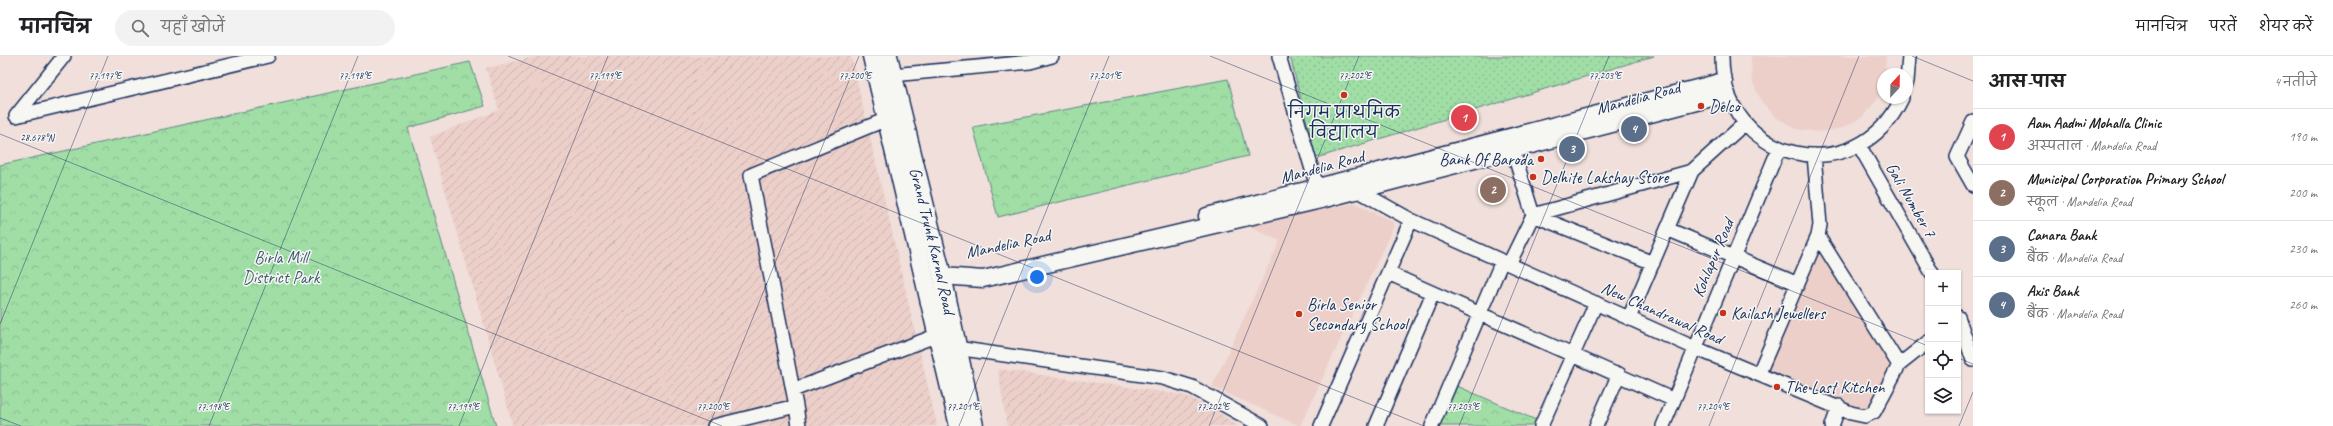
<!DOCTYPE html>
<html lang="hi">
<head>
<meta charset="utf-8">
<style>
	:root { --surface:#fff; --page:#f2f2f2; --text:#202124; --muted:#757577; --line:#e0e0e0; --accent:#c8321e }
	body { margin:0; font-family:Caveat,"Playpen Sans Deva",sans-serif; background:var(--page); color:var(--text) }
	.controls { position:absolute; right:12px; bottom:12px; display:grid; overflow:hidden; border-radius:0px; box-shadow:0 1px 3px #0004 }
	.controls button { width:36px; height:36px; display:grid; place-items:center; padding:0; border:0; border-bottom:1px solid var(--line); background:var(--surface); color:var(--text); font:20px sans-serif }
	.compass { position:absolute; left:1877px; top:12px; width:36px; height:36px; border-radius:50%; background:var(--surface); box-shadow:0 1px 3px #0004; rotate:22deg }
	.you { position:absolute; left:1037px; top:221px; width:14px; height:14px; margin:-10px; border:3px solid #fff; border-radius:50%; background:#1a73e8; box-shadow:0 0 0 6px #1a73e833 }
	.badge { display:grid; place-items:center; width:26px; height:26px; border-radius:50%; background:var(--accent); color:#fff; font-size:13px; font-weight:700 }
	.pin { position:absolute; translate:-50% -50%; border:2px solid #fff; box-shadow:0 1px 4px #0006 }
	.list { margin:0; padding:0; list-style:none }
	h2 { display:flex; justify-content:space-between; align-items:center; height:52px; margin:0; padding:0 16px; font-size:17px }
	h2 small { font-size:13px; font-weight:400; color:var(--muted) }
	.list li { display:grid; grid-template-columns:26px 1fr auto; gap:12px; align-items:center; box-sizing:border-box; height:56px; padding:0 16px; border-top:1px solid var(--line) }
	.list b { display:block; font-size:15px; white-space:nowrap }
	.list p { margin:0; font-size:13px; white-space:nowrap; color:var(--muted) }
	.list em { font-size:13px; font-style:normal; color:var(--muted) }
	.icon { flex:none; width:22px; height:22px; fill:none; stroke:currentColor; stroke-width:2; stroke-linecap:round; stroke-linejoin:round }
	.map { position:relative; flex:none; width:1973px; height:370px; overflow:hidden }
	header { display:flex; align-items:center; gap:24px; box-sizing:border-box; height:56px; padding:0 20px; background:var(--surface); border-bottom:1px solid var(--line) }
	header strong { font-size:19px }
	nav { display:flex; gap:22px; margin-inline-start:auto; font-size:14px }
	.search { width:280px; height:36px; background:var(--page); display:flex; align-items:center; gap:10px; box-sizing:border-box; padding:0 14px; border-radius:22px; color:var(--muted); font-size:15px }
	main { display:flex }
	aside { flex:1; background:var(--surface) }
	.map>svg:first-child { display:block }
	.built { fill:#eccfc9 }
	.industrial { fill:url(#industrial-furrows) }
	.grass { fill:url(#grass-dots); stroke:#5e8682 }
	.park { fill:url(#park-crowns); stroke:#5e8682 }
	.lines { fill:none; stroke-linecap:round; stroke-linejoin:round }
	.minor-casing { stroke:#1b2f5e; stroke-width:16 }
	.tertiary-casing { stroke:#1b2f5e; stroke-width:19 }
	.secondary-casing { stroke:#1b2f5e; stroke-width:21 }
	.minor { stroke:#f6f6f2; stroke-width:13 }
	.tertiary { stroke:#f6f6f2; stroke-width:16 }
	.secondary { stroke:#f6f6f2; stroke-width:18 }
	.ticks { fill:none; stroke:#1b2f5e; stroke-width:1; stroke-opacity:0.45 }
	.poi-dot { fill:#c8321e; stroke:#f6f6f2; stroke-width:1.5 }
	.labels { text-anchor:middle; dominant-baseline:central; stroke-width:3; stroke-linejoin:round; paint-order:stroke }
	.street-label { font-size:17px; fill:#1b2f5e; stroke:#f6f6f2 }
	.poi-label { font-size:17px; fill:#1b2f5e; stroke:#f6f6f2; text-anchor:start }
	.park-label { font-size:17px; fill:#3c5b70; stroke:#f6f6f2 }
	.ticks-label { font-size:10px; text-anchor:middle; fill:#1b2f5e; stroke:#f6f6f2; stroke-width:3; stroke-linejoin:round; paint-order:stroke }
</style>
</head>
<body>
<header>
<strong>मानचित्र</strong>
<div class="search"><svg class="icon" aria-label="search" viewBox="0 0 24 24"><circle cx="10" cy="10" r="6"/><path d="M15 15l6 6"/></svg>यहाँ खोजें</div>
<nav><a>मानचित्र</a><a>परतें</a><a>शेयर करें</a></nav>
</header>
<main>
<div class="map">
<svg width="1973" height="370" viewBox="0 0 1973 370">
	<defs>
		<pattern id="industrial-furrows" width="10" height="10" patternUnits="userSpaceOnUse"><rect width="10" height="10" fill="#eccfc9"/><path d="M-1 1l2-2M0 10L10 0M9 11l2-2" fill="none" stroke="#cab2af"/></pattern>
		<pattern id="grass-dots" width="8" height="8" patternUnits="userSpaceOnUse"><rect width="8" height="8" fill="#a0dea6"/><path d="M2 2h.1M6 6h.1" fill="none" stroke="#89bf91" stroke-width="1.8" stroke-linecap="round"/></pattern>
		<pattern id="park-crowns" width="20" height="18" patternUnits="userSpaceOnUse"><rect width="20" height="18" fill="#a0dea6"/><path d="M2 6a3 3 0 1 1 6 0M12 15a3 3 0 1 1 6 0" fill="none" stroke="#89bf91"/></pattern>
	</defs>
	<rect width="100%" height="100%" fill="#f0dfda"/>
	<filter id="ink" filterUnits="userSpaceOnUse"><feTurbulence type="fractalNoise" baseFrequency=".025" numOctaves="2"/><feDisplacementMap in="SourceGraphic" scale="8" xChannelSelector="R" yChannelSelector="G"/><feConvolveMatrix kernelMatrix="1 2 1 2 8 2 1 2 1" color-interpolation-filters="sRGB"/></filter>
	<g filter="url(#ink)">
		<!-- built -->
		<path class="built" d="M1751 0H1886L1885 18H1883V27L1877 44 1862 61 1842 72 1820 76 1797 73 1777 62 1762 46 1752 25Z
			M1355 147 1395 167 1300 370 1212 331 1280 185 1247 169Z
			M1819 191 1892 308 1867 355 1766 312Z"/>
		<!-- industrial -->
		<path class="industrial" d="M539 0H851L937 370H513L430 81 499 54 486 12Z
			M998 313 1183 339 1215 354 1238 370H1007Z"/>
		<!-- grass -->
		<path class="grass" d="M1290 0H1654L1316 102Z"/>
		<!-- park -->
		<path class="park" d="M470 6 485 50 408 72 496 370H0V109Z
			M1228 23 1248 100 998 161 973 71Z
			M1457 330 1536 364 1533 370H1439Z"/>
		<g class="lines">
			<defs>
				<path id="minor" d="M1279 0 1320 141
					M1722 0C1721 106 1857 138 1902 42
					M892 19 1030 6 1052 0
					M1907 26 1909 0
					M16 60 268 0
					M16 60 64 0
					M1973 66 1957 101 1973 129
					M1859 89 1932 217
					M1513 95 1533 159 1692 115 1629 262
					M1692 115 1745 67
					M1359 135 1411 164 1695 292 1851 357 1865 360 1874 356 1899 309 1928 286
					M1667 173 1798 228
					M1818 180 1899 309
					M1509 208 1533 159 1653 207
					M1388 217 1674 344
					M1958 261 1973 304
					M956 292 1163 322 1192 331 1262 370
					M1759 317 1818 180 1820 169 1814 99
					M793 334 938 279
					M796 350 799 370
					M714 370 796 350 751 119 887 63
					M1321 370 1411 164
					M1376 370 1433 237
					M1432 370 1502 205
					M1541 370 1596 247
					M1596 370 1619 318
					M1663 370 1779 92
					M1832 370 1839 350"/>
				<path id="tertiary" d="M1207 160 1724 25
					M942 220 983 223 1321 144 1727 38"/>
				<g id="secondary">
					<path d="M872 0 959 370"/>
					<path id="s1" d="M888 0 942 220 974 370"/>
				</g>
			</defs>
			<!-- minor casing -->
			<use href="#minor" class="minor-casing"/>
			<!-- tertiary casing -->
			<use href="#tertiary" class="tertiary-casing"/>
			<!-- secondary casing -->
			<use href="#secondary" class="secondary-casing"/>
			<!-- minor -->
			<use href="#minor" class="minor"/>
			<!-- tertiary -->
			<use href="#tertiary" class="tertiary"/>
			<!-- secondary -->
			<use href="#secondary" class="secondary"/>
		</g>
	</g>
	<!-- ticks -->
	<path class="ticks" d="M508 0 1424 370M1210 0 1928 290M1912 0 1973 25M0 78 722 370M0 268 108 0M1958 302 1973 308M0 362 21 370M209 370 358 0M459 370 608 0M709 370 859 0M959 370 1109 0M1209 370 1359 0M1459 370 1609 0M1709 370 1859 0M1959 370 1973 336"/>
	<!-- markers -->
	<g class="poi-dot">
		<circle cx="1344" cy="39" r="4"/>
		<circle cx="1701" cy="50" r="4"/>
		<circle cx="1541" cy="103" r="4"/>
		<circle cx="1533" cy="121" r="4"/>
		<circle cx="1723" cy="257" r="4"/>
		<circle cx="1299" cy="258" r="4"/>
		<circle cx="1777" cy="331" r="4"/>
	</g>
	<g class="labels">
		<!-- street labels -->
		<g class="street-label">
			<text transform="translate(1638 42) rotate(-15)">Mandelia Road</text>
			<text transform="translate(1322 111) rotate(-15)">Mandelia Road</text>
			<text transform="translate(1911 144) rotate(60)">Gali Number 7</text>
			<text stroke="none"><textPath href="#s1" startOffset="190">Grand Trunk Karnal Road</textPath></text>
			<text transform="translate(1008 188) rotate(-12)">Mandelia Road</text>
			<text transform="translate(1713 202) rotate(-67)">Kohlapur Road</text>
			<text transform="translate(1662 257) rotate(24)">New Chandrawal Road</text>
		</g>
		<!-- poi labels -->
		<g class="poi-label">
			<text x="1709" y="50">Delco</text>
			<text x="1344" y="56" text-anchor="middle">निगम प्राथमिक<tspan x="1344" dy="20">विद्यालय</tspan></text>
			<text x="1533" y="103" text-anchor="end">Bank Of Baroda</text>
			<text x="1541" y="121">Delhite Lakshay Store</text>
			<text x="1307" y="248">Birla Senior<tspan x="1307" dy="20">Secondary School</tspan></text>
			<text x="1731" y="257">Kailash Jewellers</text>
			<text x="1785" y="331">The Last Kitchen</text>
		</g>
		<!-- park labels -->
		<g class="park-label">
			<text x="281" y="201">Birla Mill<tspan x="281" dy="20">District Park</tspan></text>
		</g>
	</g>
	<g class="ticks-label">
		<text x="105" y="23">77.197°E</text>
		<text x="605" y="23">77.199°E</text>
		<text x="1105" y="23">77.201°E</text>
		<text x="355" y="23">77.198°E</text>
		<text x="855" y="23">77.200°E</text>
		<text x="1355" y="23">77.202°E</text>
		<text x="1605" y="23">77.203°E</text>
		<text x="37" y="85">28.678°N</text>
		<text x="213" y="354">77.198°E</text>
		<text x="463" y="354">77.199°E</text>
		<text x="713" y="354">77.200°E</text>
		<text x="963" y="354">77.201°E</text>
		<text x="1213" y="354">77.202°E</text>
		<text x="1463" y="354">77.203°E</text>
		<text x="1713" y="354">77.204°E</text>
	</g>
</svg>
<div class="controls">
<button>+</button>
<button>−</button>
<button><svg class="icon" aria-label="locate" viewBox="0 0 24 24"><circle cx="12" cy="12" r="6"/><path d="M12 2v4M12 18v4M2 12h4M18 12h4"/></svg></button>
<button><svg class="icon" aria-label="layers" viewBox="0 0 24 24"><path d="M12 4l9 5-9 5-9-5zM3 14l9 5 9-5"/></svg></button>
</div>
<svg class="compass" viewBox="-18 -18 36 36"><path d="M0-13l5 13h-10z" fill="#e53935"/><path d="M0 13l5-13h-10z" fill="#757577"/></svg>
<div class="you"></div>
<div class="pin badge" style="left:1464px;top:62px;background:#e0444e">1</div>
<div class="pin badge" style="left:1493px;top:134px;background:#8d6e63">2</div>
<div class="pin badge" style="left:1572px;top:93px;background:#5c6f8a">3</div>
<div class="pin badge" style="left:1634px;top:73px;background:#5c6f8a">4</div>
</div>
<aside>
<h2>आस-पास<small>4 नतीजे</small></h2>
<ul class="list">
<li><span class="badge" style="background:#e0444e">1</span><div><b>Aam Aadmi Mohalla Clinic</b><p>अस्पताल · Mandelia Road</p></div><em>190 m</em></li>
<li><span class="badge" style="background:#8d6e63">2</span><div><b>Municipal Corporation Primary School</b><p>स्कूल · Mandelia Road</p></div><em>200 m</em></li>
<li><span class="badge" style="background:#5c6f8a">3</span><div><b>Canara Bank</b><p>बैंक · Mandelia Road</p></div><em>230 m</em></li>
<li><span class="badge" style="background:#5c6f8a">4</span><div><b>Axis Bank</b><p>बैंक · Mandelia Road</p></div><em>260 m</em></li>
</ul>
</aside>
</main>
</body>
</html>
